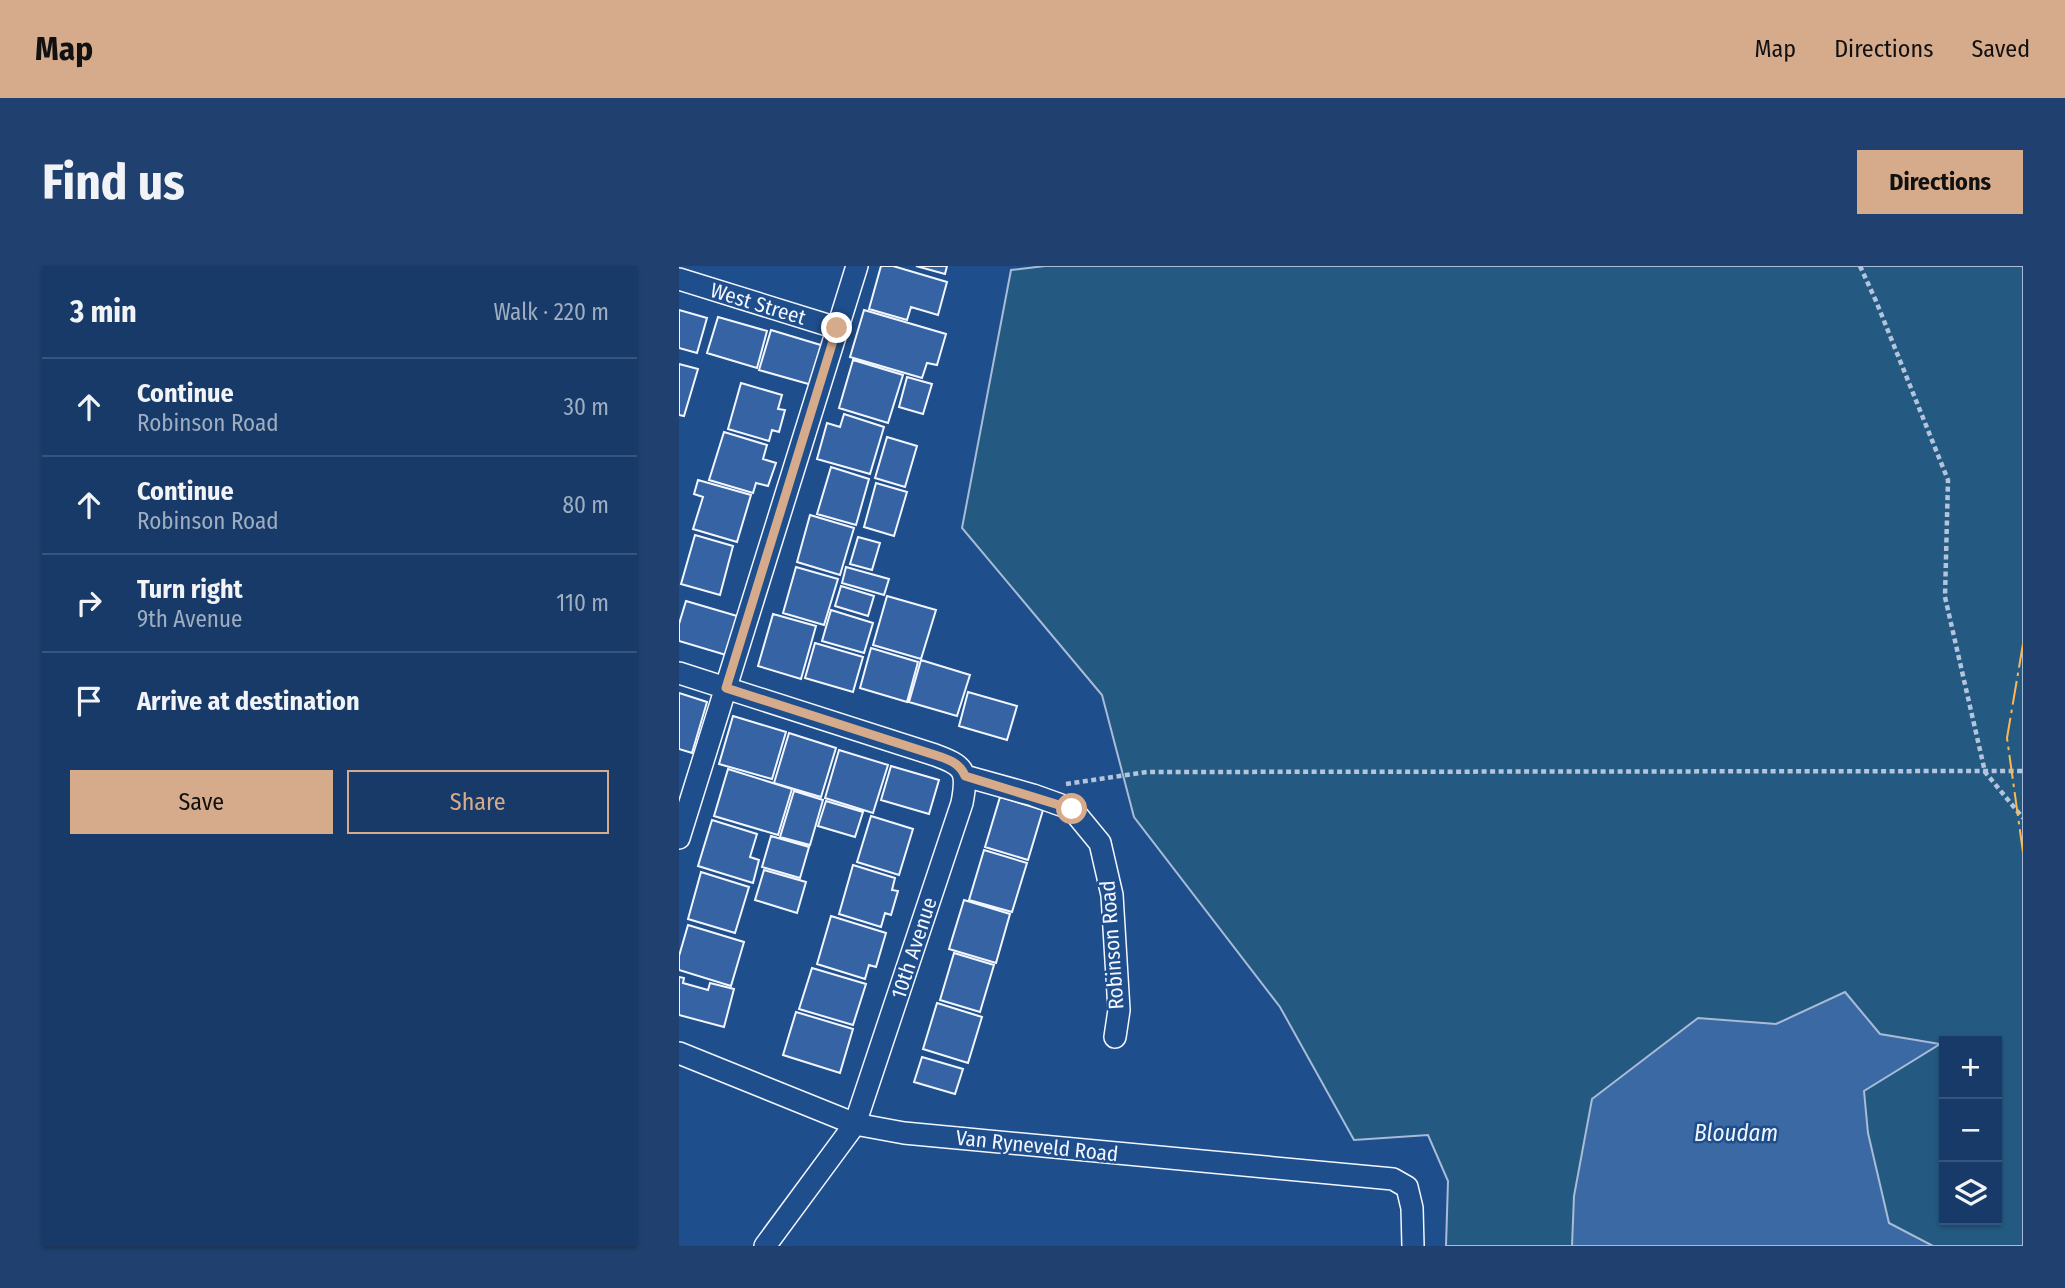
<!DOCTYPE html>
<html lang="en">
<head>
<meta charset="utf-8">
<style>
	:root { --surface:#173a69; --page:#20416f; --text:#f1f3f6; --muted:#9eadc0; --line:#36547d; --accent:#d6ab8b }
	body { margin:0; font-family:"Fira Sans Condensed",sans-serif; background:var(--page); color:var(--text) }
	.controls { position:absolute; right:21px; bottom:21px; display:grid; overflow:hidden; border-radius:0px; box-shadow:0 2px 5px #0004 }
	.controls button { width:63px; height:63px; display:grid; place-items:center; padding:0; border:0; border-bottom:2px solid var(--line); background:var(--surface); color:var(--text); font:35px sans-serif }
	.stop { position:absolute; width:21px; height:21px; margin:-16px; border:5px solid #d6ab8b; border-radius:50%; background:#fff }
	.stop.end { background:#d6ab8b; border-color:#fff; box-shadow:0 2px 7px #0008 }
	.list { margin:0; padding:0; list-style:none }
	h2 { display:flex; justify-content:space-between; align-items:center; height:91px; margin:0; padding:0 28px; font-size:30px }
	h2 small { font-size:23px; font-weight:400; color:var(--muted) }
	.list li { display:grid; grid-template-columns:46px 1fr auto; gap:21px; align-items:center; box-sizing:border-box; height:98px; padding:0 28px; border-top:2px solid var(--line) }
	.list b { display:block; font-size:26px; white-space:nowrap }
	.list p { margin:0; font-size:23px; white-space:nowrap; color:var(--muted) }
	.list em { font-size:23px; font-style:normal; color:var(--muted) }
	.actions { display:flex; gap:14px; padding:21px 28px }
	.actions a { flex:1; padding:16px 0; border:2px solid var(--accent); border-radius:0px; text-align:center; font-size:24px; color:var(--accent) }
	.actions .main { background:var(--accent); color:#111 }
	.icon { flex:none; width:38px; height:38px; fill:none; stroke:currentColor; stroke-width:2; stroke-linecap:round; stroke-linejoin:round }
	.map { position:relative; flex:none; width:1344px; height:980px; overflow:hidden; border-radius:0px }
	header { display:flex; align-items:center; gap:42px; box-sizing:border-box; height:98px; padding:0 35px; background:var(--accent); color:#111 }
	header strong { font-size:33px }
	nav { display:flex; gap:38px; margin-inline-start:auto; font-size:24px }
	.intro { display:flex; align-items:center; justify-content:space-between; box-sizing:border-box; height:168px; padding:0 42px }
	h1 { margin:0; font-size:49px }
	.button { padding:18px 32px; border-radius:0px; background:var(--accent); color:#111; font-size:24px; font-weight:700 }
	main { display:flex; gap:42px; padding:0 42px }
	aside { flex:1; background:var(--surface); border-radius:0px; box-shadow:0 2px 5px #0004 }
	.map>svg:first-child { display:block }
	.green { fill:#245a82; stroke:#a8bbd7; stroke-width:2; fill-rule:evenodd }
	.water { fill:#3b69a3; stroke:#a8bbd7; stroke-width:2 }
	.building { fill:#3563a3; stroke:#f2f6ff; stroke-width:2 }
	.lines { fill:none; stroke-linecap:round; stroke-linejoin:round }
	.street-casing { stroke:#f2f6ff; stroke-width:24 }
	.path { stroke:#b3c4dc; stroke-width:4.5; stroke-dasharray:5 3.5; stroke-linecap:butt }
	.street { stroke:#1f4e8c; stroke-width:21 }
	.power { stroke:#ffb74d; stroke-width:2; stroke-dasharray:24 5 3.5 5; stroke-linecap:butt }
	.route { stroke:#d6ab8b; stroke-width:9 }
	.labels { text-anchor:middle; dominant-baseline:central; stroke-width:5; stroke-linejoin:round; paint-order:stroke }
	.street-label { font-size:21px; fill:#f2f6ff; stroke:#1f4e8c }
	.water-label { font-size:23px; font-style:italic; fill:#f2f6ff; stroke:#1f4e8c }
</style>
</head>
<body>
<header>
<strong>Map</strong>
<nav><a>Map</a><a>Directions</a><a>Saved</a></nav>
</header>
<div class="intro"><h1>Find us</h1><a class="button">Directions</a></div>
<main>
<aside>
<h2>3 min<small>Walk · 220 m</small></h2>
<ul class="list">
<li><svg class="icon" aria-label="ahead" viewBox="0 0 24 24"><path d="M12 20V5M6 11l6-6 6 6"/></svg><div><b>Continue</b><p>Robinson Road</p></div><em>30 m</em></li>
<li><svg class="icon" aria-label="ahead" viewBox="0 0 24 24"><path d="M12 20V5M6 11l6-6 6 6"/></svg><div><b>Continue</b><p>Robinson Road</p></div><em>80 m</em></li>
<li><svg class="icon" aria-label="right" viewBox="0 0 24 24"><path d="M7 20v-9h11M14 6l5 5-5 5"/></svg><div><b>Turn right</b><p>9th Avenue</p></div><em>110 m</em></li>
<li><svg class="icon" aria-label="arrive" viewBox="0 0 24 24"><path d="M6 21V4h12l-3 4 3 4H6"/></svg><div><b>Arrive at destination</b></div></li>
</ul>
<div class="actions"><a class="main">Save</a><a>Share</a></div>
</aside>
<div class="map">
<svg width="1344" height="980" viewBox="0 0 1344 980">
	<rect width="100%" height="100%" fill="#1f4e8c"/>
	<!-- green -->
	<path class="green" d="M366 0H1344V980H767L769 915 749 869 675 874 601 741 455 551 423 429 283 262 332 4ZM1265 775H1318V954H1265Z"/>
	<!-- water -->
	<path class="water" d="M1166 726 1201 768 1261 778 1185 825 1189 867 1210 957 1254 980H893L895 930 913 833 1019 752 1097 758Z"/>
	<!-- building -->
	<path class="building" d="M202 0H214L268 16 259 49 232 41 228 54 190 43Z
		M237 0H268L266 8Z
		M0 44 28 52 18 87 0 82Z
		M185 44 267 68 258 99 248 97 243 112 171 91Z
		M39 51 88 65 78 102 28 87Z
		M92 64 145 80 133 119 80 104Z
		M174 94 224 109 209 157 160 142Z
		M0 98 19 103 5 150 0 149Z
		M228 111 253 118 244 148 220 141Z
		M62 117 103 129 99 143 106 144 100 166 93 164 90 175 49 163Z
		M165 148 205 161 191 208 138 193 148 157 161 161Z
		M45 166 88 179 84 193 97 197 89 220 77 217 74 227 30 214Z
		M208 171 238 180 226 221 196 212Z
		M152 201 190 213 177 259 138 248Z
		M19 214 72 229 58 276 14 263 24 231 15 228Z
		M197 217 228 226 215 270 185 261Z
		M131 249 175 262 161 309 118 296Z
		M16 269 54 280 41 329 2 318Z
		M179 271 201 277 193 304 171 298Z
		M117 301 159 313 145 359 104 347Z
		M167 301 210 313 205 329 163 317Z
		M162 320 195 330 189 350 156 340Z
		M208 330 257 344 242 393 194 379Z
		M7 335 58 350 47 389 0 375V358Z
		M152 344 194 357 185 387 143 375Z
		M94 348 137 360 122 413 79 400Z
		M136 377 184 391 174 426 126 412Z
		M192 382 239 396 228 436 181 422Z
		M242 394 291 409 278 450 230 436Z
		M289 426 338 440 328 474 280 460Z
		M0 427 28 436 13 487 0 483Z
		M54 450 107 466 93 513 40 498Z
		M110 467 157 482 142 531 95 517Z
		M160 484 209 499 194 547 146 532Z
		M212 500 260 514 250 548 202 534Z
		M49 503 113 523 99 569 35 550Z
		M115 525 144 534 131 579 101 571Z
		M321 531 364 544 349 594 306 581Z
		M147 535 184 546 176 571 139 560Z
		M192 550 234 563 220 609 178 596Z
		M33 554 78 568 71 591 80 594 74 617 19 600Z
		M92 570 130 581 121 612 83 601Z
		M305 584 348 597 333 646 290 634Z
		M174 599 216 612 213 624 219 625 212 649 206 647 202 661 160 648Z
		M85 604 127 616 118 647 76 634Z
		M22 606 70 621 56 667 9 653Z
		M285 634 331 648 317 697 270 683Z
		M152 650 207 667 197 701 190 699 186 713 138 698Z
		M9 659 65 676 52 720 0 704V690Z
		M275 687 315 699 301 746 261 734Z
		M133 702 187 718 174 759 120 743Z
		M0 711 5 712 4 717 29 724 31 717 55 723 45 761 0 749Z
		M258 737 303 751 289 797 244 783Z
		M117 746 174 763 161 807 104 789Z
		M243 791 284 803 276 828 235 816Z"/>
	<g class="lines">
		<defs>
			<path id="street" d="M0 13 158 62
				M0 407 256 489C286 500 289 505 283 537L176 858 86 980
				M286 510 354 529 393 543 421 577 433 629 440 744 436 771
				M0 572 178 0
				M0 787 176 858 225 867 714 913 728 921 733 942 734 980"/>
		</defs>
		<!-- street casing -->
		<use href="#street" class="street-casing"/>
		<!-- path -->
		<path class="path" d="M1181 0 1197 35 1269 214 1266 331 1306 506 1344 552
			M387 518 468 506 1344 505"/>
		<!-- street -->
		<use href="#street" class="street"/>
		<!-- power -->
		<path class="power" d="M1344 378 1328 472 1344 586"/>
	</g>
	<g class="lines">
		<!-- route -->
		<path class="route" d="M158 62 47 422 256 489C269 493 281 497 286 510L393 543"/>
	</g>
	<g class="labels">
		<!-- street labels -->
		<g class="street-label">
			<text transform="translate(79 38) rotate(17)">West Street</text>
			<text transform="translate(433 679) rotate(-94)">Robinson Road</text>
			<text transform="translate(235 682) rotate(-72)">10th Avenue</text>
			<text transform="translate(358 880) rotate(6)">Van Ryneveld Road</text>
		</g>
		<!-- water labels -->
		<g class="water-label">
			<text x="1057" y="867">Bloudam</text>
		</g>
	</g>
</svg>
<div class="controls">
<button>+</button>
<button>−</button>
<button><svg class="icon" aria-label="layers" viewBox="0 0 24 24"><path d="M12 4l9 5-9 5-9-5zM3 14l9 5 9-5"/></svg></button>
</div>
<div class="stop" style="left:393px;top:543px"></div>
<div class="stop end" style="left:158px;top:62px"></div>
</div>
</main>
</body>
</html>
